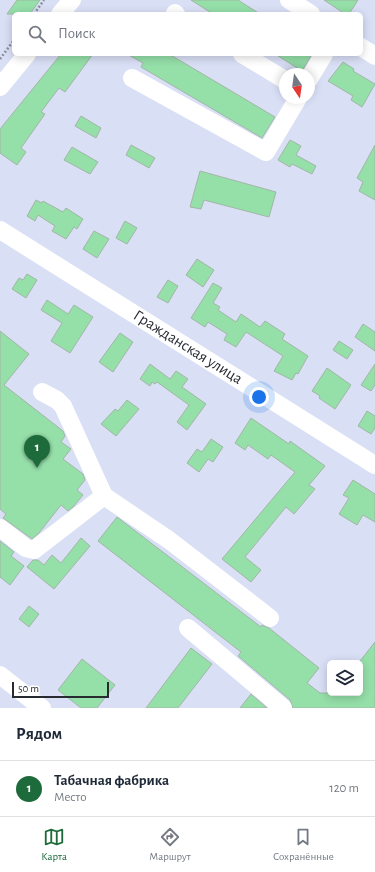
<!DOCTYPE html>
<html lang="ru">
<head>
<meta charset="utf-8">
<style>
	:root { --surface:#fff; --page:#f6f6f7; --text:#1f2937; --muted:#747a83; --line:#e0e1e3; --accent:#1d6b3b }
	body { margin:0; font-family:"Alegreya Sans",sans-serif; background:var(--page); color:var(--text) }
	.controls { position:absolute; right:12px; bottom:12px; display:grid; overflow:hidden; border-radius:6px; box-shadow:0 2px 10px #0003 }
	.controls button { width:36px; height:36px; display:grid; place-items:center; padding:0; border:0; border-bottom:1px solid var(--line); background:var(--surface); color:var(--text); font:20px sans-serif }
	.compass { position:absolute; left:279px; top:68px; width:36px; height:36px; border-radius:50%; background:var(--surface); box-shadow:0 2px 10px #0003; rotate:167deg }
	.scale { position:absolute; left:12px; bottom:10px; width:97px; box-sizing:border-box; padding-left:4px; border:2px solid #282a32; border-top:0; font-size:11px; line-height:14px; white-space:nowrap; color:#282a32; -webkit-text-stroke:3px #fff; paint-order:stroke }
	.you { position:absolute; left:259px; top:397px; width:14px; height:14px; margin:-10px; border:3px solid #fff; border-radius:50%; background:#1a73e8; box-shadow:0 0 0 6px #1a73e833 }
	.badge { display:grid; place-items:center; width:26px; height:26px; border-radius:50%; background:var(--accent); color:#fff; font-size:13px; font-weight:700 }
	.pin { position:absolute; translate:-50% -33px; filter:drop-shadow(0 1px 2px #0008) }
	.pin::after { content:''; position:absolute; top:21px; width:14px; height:12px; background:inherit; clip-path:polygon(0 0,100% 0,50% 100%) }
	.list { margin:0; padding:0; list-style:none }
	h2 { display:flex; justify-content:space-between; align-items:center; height:52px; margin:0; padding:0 16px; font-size:17px }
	h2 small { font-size:13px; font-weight:400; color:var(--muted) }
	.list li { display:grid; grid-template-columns:26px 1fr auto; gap:12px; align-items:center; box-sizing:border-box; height:56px; padding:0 16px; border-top:1px solid var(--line) }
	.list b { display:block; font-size:15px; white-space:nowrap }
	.list p { margin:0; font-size:13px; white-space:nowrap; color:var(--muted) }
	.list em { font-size:13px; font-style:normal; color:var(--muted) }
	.icon { flex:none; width:22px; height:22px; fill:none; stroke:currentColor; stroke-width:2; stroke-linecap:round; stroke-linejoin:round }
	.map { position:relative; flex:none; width:375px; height:708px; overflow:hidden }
	.search { position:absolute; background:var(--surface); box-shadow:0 2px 10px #0003; left:12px; right:12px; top:12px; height:44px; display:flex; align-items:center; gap:10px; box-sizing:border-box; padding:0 14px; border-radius:6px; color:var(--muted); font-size:15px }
	.sheet { height:108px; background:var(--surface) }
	nav { display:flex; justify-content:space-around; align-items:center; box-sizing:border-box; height:56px; border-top:1px solid var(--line); background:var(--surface); font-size:11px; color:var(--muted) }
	nav a { display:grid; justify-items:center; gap:2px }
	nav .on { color:var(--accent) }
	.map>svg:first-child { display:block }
	.building { fill:#95dfa9; stroke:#a2b6a6 }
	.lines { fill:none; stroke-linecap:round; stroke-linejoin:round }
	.path { stroke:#898e9d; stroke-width:2.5; stroke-dasharray:2 2; stroke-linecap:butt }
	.minor { stroke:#fff; stroke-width:18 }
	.labels { text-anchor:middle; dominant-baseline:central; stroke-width:3; stroke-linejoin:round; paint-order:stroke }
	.street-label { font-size:16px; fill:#282a32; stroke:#fff }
</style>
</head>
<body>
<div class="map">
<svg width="375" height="708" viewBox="0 0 375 708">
	<rect width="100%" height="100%" fill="#d9dff5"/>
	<!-- building -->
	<path class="building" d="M17 0H40L30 14H7Z
		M191 0H238L260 14H213Z
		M324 0H358L349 14H345Z
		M61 54H93L65 92 59 88 41 112 45 114 21 148 26 152 17 165 0 153V129Z
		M127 54H169L275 117 262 138 141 67 143 63Z
		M275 54H312L302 71Z
		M343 62 354 69 353 71 375 84 362 107 351 100 353 96 328 81Z
		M81 116 101 128 96 138 75 126Z
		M290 140 301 146 296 155 316 166 312 174 292 164 290 167 278 160Z
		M131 145 155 158 149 168 126 155Z
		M375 145V200L359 191 363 182 357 178Z
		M72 147 98 162 90 174 64 160Z
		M200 171 276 192 269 217 204 200 201 209 190 207Z
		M36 200 42 203 43 201 63 212 66 208 83 219 77 229 74 227 66 239 52 231 55 226 38 215 35 221 27 216Z
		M125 221 137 228 127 244 116 238Z
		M94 231 109 239 97 258 83 249Z
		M197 259 214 270 203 287 186 275Z
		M27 274 37 280 26 298 12 289 19 278 23 280Z
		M168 280 178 286 168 303 157 297Z
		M213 283 222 288 213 303 220 307 218 310 236 322 241 314 260 327 265 321 285 334 282 339 308 356 298 374 296 373 292 380 274 371 283 356 246 332 236 347 224 340 227 334 208 322 205 327 191 318Z
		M47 300 68 314 74 305 93 317 70 353 51 341 62 323 41 310Z
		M363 324 375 332V351L355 337Z
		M0 331 29 354 4 385 63 431 65 436 61 442 71 449 63 459 83 474 85 480 77 490 83 495 73 507 68 511 61 505 39 533 32 539 3 518 6 514 0 509Z
		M120 333 133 342 113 372 99 362Z
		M339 341 353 350 347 359 333 350Z
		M150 364 170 379 176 371 188 379 182 387 206 404 187 430 177 422 189 405 157 382 155 384 152 382 150 386 140 379Z
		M375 364V385L371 391 361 385Z
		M327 368 351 385 335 409 319 398 320 396 312 391Z
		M127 400 139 409 116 436 101 424 115 409 118 411Z
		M367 411 375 416V428L371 434 358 426Z
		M251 418 289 444 290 441 325 466 309 485 315 489 294 514 286 507 245 557 261 570 251 582 222 559 295 472 271 455 268 459 248 445 245 450 235 443Z
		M211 439 223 447 213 462 208 459 199 472 187 463 197 449 202 452Z
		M353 480 375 494V522L363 515 357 525 339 514 349 498 343 495Z
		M117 517 261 627 262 625 269 628 319 668 307 683 320 693H360V661L375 642V708H293L290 700 238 656 241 652 98 541Z
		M81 538 90 546 54 589 27 567 33 560H38L44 565 52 555 61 563Z
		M0 541 14 552 11 556 24 566 10 585 0 577Z
		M29 606 39 614 29 627 19 619Z
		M191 648 212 664 178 708H146Z
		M82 659 115 685 97 708H81L58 690Z
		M251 694 267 708H240Z"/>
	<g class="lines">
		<!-- path -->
		<path class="path" d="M34 14 44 0
			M0 59 14 40"/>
		<!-- minor -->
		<path class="minor" d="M289 0 311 14
			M175 13 176 14
			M60 14 72 0
			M361 47 375 56
			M242 54 285 80
			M132 78 266 152 298 98
			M309 79 324 54
			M0 87 27 54
			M0 230 375 465
			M42 392 57 400 63 406 104 496 169 540 270 618
			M0 528 26 548 34 550 104 496
			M188 628 283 708
			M0 675 42 708"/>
	</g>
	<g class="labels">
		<!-- street labels -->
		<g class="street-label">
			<text transform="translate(188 347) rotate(32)">Гражданская улица</text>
		</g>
	</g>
</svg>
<div class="controls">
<button><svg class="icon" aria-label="layers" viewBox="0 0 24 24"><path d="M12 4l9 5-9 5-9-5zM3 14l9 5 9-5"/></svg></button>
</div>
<svg class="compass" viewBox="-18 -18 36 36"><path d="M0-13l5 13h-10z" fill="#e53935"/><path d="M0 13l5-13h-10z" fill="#747a83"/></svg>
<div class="scale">50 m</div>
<div class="you"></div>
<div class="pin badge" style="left:37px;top:468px">1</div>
<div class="search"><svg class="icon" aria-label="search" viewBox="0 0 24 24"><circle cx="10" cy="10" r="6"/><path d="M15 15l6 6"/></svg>Поиск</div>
</div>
<section class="sheet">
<h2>Рядом<small></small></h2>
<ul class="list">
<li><span class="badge">1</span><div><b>Табачная фабрика</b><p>Место</p></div><em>120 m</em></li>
</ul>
</section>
<nav>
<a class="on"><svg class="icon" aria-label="map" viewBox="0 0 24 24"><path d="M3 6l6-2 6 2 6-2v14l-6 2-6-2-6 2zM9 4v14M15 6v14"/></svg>Карта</a>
<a><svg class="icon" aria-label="directions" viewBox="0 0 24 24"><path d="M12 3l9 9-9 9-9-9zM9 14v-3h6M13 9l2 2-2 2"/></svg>Маршрут</a>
<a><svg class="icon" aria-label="saved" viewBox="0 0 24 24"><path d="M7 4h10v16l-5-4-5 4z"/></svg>Сохранённые</a>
</nav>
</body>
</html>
